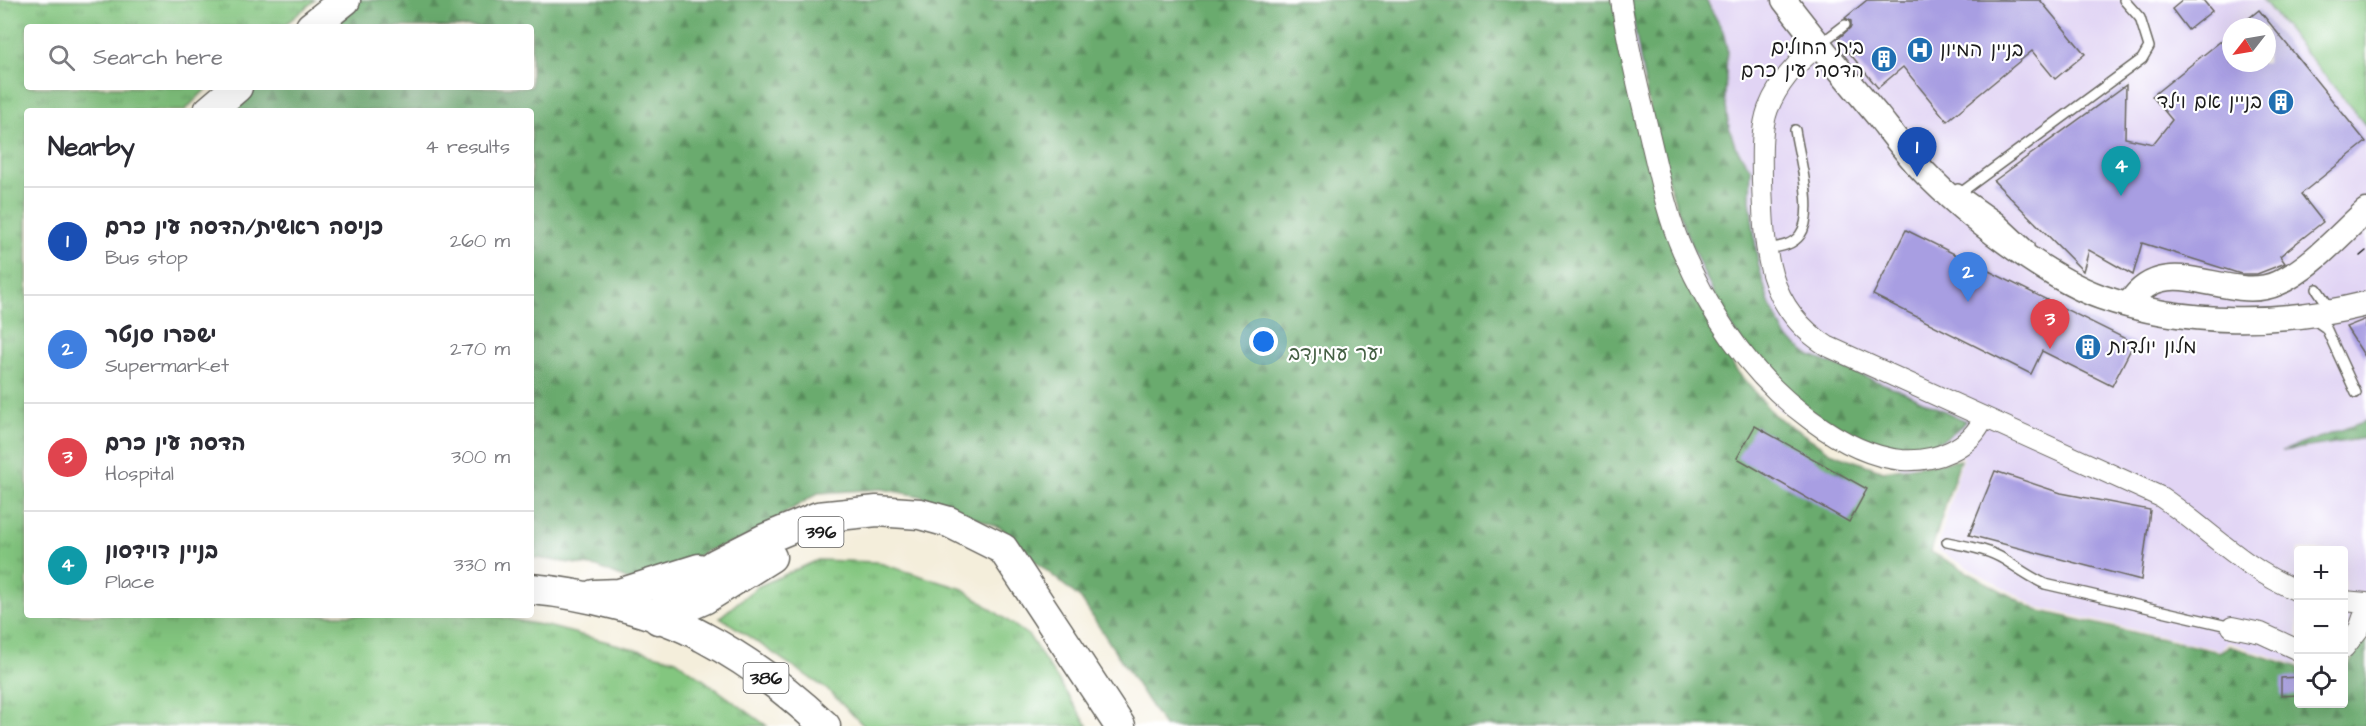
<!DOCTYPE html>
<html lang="en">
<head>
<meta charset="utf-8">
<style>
	:root { --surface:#fff; --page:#f2f2f3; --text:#2b2b33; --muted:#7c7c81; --line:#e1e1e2; --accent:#1f6fb2 }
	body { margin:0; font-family:"Architects Daughter","Playpen Sans Hebrew",sans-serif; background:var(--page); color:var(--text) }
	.controls { position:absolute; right:18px; bottom:18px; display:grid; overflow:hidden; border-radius:6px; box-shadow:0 6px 24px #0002 }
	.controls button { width:54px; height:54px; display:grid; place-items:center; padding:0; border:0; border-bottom:2px solid var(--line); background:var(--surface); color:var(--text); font:30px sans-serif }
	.compass { position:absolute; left:2222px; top:18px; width:54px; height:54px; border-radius:50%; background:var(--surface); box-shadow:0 6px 24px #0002; rotate:239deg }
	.you { position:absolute; left:1264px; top:342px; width:21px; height:21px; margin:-15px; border:4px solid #fff; border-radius:50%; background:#1a73e8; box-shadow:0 0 0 9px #1a73e833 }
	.badge { display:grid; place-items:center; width:39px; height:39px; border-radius:50%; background:var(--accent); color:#fff; font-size:20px; font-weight:700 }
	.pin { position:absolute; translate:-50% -50px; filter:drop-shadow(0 2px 3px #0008) }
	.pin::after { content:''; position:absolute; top:32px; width:21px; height:18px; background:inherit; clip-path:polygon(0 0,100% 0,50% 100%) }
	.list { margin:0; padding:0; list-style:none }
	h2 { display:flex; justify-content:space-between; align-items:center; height:78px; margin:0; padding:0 24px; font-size:26px }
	h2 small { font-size:20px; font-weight:400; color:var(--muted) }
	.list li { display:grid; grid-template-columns:39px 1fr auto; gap:18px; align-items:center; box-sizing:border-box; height:108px; padding:0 24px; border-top:2px solid var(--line) }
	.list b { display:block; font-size:22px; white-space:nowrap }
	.list p { margin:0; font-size:20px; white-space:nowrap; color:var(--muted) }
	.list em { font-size:20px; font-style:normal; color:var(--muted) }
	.icon { flex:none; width:33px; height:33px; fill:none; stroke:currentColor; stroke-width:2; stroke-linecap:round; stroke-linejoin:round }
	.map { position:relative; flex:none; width:2366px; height:726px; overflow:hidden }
	.search { position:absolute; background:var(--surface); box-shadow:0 6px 24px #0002; left:24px; top:24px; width:510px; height:66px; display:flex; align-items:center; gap:15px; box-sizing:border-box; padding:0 21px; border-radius:6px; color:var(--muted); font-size:22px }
	.panel { position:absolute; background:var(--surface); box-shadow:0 6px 24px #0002; left:24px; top:108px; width:510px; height:510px; border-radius:6px }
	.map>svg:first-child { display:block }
	.built { fill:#e1d4f4; fill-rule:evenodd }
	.grass { fill:url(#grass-tufts); stroke:#50714e; stroke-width:1.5 }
	.forest { fill:url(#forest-firs); stroke:#436445; stroke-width:1.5 }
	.park { fill:#83c67f; stroke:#50714e; stroke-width:1.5 }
	.building { fill:#a89ee2 }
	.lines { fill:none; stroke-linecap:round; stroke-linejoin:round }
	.service-casing { stroke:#68665f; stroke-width:12 }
	.minor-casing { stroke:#68665f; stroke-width:22 }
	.tertiary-casing { stroke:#68665f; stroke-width:27 }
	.primary-casing { stroke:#68665f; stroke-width:33 }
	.service { stroke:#fff; stroke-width:9 }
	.minor { stroke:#fff; stroke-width:20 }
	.tertiary { stroke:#fff; stroke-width:24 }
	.primary { stroke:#fff; stroke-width:30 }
	.tram { stroke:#1c1c1c; stroke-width:1.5 }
	.labels { text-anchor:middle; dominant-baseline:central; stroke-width:4.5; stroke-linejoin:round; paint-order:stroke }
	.shield { fill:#fff; stroke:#606060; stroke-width:1.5 }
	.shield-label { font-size:18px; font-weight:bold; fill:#1c1c1c }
	.poi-label { font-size:20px; fill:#1c1c1c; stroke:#fff; text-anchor:end }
	.park-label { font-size:20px; fill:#456044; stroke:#fff }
</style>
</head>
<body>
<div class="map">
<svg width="2366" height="726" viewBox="0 0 2366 726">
	<defs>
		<pattern id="grass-tufts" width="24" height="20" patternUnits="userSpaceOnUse" patternTransform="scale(1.5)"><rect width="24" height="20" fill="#83c67f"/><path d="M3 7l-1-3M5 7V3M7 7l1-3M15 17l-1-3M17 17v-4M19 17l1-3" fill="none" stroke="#6aa067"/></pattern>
		<pattern id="forest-firs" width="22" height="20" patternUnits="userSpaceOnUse" patternTransform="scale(1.5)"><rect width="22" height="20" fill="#6aab6e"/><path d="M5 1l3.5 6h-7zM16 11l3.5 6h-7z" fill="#568a5a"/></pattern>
	</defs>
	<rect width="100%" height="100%" fill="#fff"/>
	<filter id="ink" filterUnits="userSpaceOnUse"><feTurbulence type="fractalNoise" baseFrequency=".0167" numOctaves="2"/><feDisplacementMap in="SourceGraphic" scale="12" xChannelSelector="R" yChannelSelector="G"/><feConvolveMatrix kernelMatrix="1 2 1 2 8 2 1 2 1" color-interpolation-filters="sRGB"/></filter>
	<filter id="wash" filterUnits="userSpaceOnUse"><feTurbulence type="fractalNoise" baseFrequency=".008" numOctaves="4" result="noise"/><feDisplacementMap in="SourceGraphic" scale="24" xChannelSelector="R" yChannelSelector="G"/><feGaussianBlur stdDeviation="1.35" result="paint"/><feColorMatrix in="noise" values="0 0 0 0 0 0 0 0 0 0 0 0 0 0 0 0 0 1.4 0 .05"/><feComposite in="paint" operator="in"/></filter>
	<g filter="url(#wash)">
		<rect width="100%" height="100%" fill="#f4eedb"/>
		<!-- built -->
		<path class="built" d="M1621 0H2366V628L2344 659V550H2298V665L2228 642 2220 650 2037 607 1937 550 1963 456 1901 467 1813 429 1778 409 1747 369 1698 289ZM2231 27H2267V63H2231Z"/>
		<!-- grass -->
		<path class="grass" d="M0 0H315L282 27H27V87H208L184 111H27V615H489L551 627 676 660 767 726H0Z
			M818 560 876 562 963 589 1029 636 1088 726H864L829 691 720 617 757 587Z"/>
		<!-- forest -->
		<path class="forest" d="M356 0H1613L1689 285 1736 370 1774 415 1830 452 1883 471 1960 460 1931 552 2036 610 2219 652 2229 646 2298 667V704H2344V666L2348 665 2366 639V726H1164L1081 599 1030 557 1001 528 920 496 882 489 818 493 743 539 706 551 643 586 597 567 531 557V111H229L255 87H531V27H325Z
			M1630 0H1706L1723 31 1727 49 1725 98 1728 123 1735 146 1751 169 1750 200 1758 263 1769 303 1786 337 1811 356 1897 389 1966 421C1934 454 1904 456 1863 441 1835 431 1800 411 1779 389 1718 326 1674 214 1654 130 1644 87 1638 43 1630 0Z
			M2366 421V438L2282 451Z"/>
		<!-- park -->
		<path class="park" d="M2263 0H2366V126Z"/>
		<g id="blocks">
			<!-- building -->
			<path class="building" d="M1867 0H2040L2085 54 2055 79 2032 51 1947 121 1903 67 1878 88 1838 39 1851 27V21L1845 18Z
				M2183 0H2203L2212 11 2188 30 2172 9Z
				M2259 10 2366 142 2301 194 2323 222 2280 256 2285 263 2283 264 2257 274H2241L2142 243 2133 275 2089 250 2083 271 1994 181 2126 85 2125 138 2153 144 2172 120 2152 96 2231 33V63H2267V27H2238Z
				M1906 230 2134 343 2112 386 2042 351 2031 374 1873 295Z
				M2366 319V358L2346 327Z
				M1755 426 1867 489 1849 522 1737 458Z
				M1995 471 2061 493 2150 510 2141 580 1969 535Z
				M2298 677V695L2281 696V678Z"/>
		</g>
	</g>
	<g filter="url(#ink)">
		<use href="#blocks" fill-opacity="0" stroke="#68665f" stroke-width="1.5"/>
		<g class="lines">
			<defs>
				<path id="service" d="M1820 44 1845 25
					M1958 189 1999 218 2029 246
					M1963 191 2142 59 2149 47 2140 18 2124 0
					M1766 249C1778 247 1792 246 1800 235 1816 213 1799 157 1795 130
					M2317 289 2330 308
					M2313 319 2326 328 2356 393
					M1947 542C1966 546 1988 549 2005 560 2019 569 2030 577 2045 584L2232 627"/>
				<path id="minor" d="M1621 0C1627 44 1638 86 1648 129 1658 170 1666 214 1683 252 1712 318 1753 378 1811 420 1838 440 1868 457 1902 460 1935 462 1971 449 1984 417
					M1819 45C1797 62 1778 83 1768 109 1760 131 1762 158 1762 181 1764 248 1765 307 1827 346L2161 497C2208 529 2245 570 2298 591
					M2344 601 2366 603
					M2232 627 2261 633 2298 650
					M2344 648 2359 629 2366 609"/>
				<path id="tertiary" d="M1784 0C1814 39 1846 78 1878 116 1893 135 1908 155 1924 172 1964 214 2047 278 2101 297 2184 326 2282 325 2366 304
					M2129 304C2166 246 2229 306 2278 283 2311 268 2339 235 2366 211"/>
				<path id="primary" d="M311 27 345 0
					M209 111 237 87
					M531 589C582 593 658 612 703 637 747 660 789 692 825 726
					M594 595 619 594 699 569
					M661 618 704 599 771 557
					M658 619 670 599 716 564 765 539 818 517 877 511 920 514 949 522 1003 549 1120 726"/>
			</defs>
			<!-- service casing -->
			<use href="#service" class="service-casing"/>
			<!-- minor casing -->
			<use href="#minor" class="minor-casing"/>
			<!-- tertiary casing -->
			<use href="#tertiary" class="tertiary-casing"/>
			<!-- primary casing -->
			<use href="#primary" class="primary-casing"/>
			<!-- service -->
			<use href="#service" class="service"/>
			<!-- minor -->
			<use href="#minor" class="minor"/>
			<!-- tertiary -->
			<use href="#tertiary" class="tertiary"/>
			<!-- primary -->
			<use href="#primary" class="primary"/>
			<!-- tram -->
			<path class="tram" d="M2360 256 2366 251"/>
		</g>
	</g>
	<!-- icons -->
	<defs>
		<symbol id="hospital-disc" viewBox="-11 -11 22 22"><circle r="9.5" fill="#1f6fb2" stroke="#fff"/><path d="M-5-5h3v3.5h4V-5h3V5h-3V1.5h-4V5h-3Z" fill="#fff"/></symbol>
		<symbol id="building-disc" viewBox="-11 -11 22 22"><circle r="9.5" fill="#1f6fb2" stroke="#fff"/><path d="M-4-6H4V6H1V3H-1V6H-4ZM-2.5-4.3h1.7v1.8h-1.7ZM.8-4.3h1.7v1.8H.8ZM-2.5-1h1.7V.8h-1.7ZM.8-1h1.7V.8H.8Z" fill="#fff"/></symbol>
	</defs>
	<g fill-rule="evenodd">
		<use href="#hospital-disc" x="1905" y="35" width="30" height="30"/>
		<use href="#building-disc" x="1869" y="44" width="30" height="30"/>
		<use href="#building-disc" x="2266" y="87" width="30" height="30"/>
		<use href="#building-disc" x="2073" y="332" width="30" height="30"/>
	</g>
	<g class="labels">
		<!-- shield labels -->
		<g class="shield">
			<rect x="798.5" y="517" width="45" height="30" rx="4.5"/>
			<rect x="743.5" y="663" width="45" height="30" rx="4.5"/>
		</g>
		<g class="shield-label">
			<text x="821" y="532">396</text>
			<text x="766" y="678">386</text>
		</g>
		<!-- poi labels -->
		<g class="poi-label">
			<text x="1864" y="48">בית החולים<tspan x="1864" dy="23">הדסה עין כרם</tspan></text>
			<text x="1940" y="50" text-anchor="start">בניין המיון</text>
			<text x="2262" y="102">בניין אם וילד</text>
			<text x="2108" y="347" text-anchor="start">מלון יולדות</text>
		</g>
		<!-- park labels -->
		<g class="park-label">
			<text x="1336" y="354">יער עמינדב</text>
		</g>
	</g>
</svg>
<div class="controls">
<button>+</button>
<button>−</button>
<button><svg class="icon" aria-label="locate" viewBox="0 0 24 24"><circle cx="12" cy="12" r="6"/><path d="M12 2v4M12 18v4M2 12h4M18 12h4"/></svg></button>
</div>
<svg class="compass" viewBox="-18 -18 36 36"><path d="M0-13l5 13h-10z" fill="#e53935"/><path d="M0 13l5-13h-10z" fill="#7c7c81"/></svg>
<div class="you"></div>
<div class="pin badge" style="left:1917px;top:177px;background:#1a4fb4">1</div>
<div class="pin badge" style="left:1968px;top:302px;background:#3f7fe0">2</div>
<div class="pin badge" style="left:2050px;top:349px;background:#e0444e">3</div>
<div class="pin badge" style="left:2121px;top:196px;background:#0f9aa8">4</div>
<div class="search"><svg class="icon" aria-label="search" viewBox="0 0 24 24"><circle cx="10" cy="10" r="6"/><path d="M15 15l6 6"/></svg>Search here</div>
<section class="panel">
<h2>Nearby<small>4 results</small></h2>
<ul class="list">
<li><span class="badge" style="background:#1a4fb4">1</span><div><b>כניסה ראשית/הדסה עין כרם</b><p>Bus stop</p></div><em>260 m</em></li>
<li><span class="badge" style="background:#3f7fe0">2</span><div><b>ישפרו סנטר</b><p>Supermarket</p></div><em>270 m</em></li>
<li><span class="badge" style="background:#e0444e">3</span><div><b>הדסה עין כרם</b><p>Hospital</p></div><em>300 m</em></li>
<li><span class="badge" style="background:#0f9aa8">4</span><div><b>בניין דוידסון</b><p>Place</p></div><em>330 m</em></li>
</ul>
</section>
</div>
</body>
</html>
